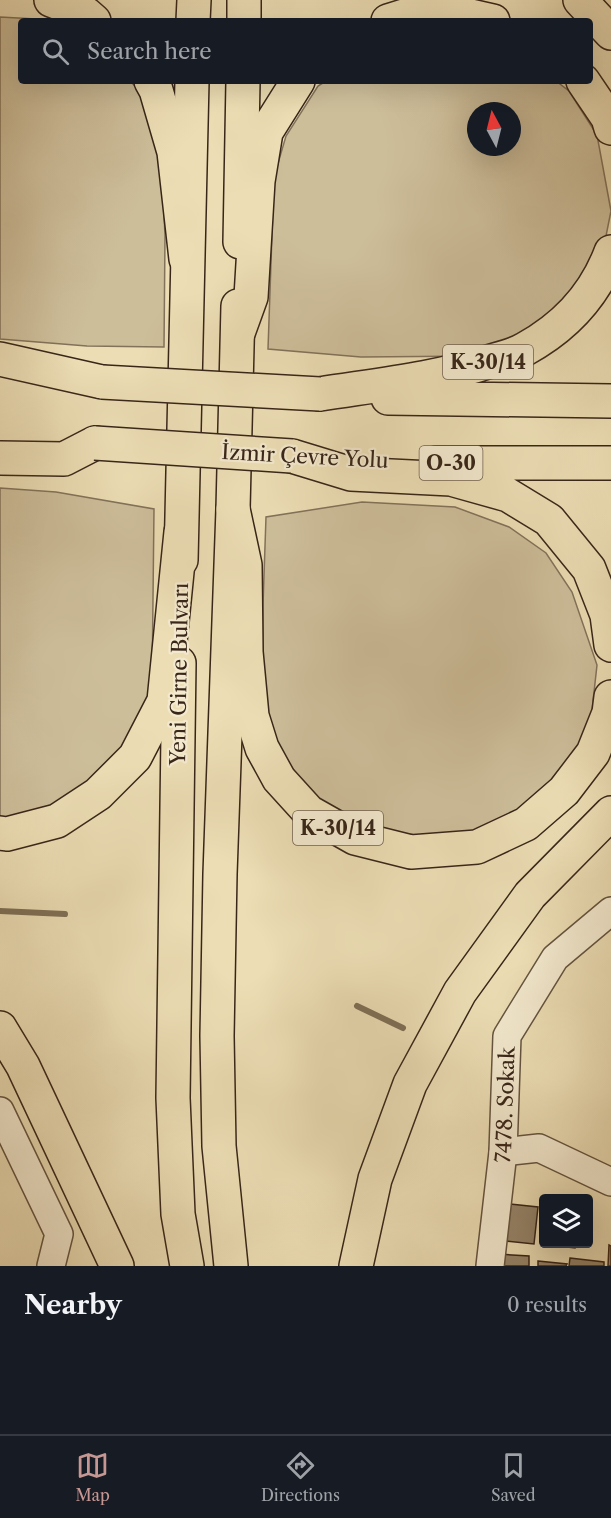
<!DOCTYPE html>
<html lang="en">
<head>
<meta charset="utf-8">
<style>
	:root { --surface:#171b24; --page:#242831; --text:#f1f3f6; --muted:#9ea1a6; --line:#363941; --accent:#c59692 }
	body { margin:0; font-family:"Libre Caslon Text",serif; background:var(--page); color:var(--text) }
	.controls { position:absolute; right:18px; bottom:18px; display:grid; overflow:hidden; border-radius:6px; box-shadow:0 6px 24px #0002 }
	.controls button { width:54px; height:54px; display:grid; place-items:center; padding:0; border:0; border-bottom:2px solid var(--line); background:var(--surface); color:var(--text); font:30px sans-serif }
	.compass { position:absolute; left:467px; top:102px; width:54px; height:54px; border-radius:50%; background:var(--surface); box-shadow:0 6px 24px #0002; rotate:353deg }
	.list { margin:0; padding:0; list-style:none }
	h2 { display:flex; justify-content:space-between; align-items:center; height:78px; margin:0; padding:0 24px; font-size:26px }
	h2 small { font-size:20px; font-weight:400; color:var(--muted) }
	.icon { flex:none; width:33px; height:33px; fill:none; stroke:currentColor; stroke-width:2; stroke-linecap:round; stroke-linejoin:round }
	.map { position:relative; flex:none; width:611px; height:1266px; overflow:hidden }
	.search { position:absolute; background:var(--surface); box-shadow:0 6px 24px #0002; left:18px; right:18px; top:18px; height:66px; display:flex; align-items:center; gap:15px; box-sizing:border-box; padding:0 21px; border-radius:6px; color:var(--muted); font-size:22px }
	.sheet { height:168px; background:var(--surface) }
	nav { display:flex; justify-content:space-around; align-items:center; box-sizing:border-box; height:84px; border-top:2px solid var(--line); background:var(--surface); font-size:16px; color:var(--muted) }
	nav a { display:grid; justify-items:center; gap:3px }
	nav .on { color:var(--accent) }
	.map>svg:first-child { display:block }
	.green { fill:#cdbe9a; stroke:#82725a; stroke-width:1.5; fill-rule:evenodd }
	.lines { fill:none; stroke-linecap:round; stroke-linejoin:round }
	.stream { stroke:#7f6f56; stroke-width:6 }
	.building { fill:#96856a; stroke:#382619; stroke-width:1.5 }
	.minor-casing { stroke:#655440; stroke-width:30 }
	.major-casing { stroke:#382619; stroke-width:36 }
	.highway-casing { stroke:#382619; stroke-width:36 }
	.minor { stroke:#f3e9ce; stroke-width:27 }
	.major { stroke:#ecddb4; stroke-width:33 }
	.highway { stroke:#ecddb4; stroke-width:33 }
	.highway-bridge-casing { stroke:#382619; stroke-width:36; stroke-linecap:butt }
	.highway-bridge { stroke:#ecddb4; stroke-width:33 }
	.labels { text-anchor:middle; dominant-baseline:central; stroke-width:4.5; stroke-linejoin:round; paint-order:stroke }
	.shield { fill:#f3e9ce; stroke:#70604f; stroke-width:1.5 }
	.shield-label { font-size:20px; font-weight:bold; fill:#382619 }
	.street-label { font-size:21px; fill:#382619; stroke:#f3e9ce }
</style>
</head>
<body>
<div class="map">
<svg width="611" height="1266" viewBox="0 0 611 1266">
	<rect width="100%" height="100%" fill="#ecddb4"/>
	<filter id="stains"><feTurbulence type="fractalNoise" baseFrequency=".00333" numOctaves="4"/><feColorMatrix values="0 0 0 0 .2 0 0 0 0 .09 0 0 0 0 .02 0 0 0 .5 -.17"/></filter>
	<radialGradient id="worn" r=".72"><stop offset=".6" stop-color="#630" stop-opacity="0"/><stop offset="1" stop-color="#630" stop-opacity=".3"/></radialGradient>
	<!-- green -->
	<path class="green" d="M0 17 36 19 41 21H21V81H130L136 87 155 124 162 169 165 236 164 347 87 346 0 339Z
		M326 81H556L569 91 597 135 611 211 605 241 592 275 534 337 475 356 361 357 268 349 274 177 286 136 318 86ZM476 111H512V147H476Z
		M0 488 56 492 154 509 152 688 138 732 110 772 46 813 0 818Z
		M362 502 455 507 509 527 546 553 572 592 597 665 590 728 548 795 451 842H413L353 825 312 799 274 739 263 693V605L266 517Z"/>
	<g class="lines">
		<!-- stream -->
		<path class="stream" d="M0 911 65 914
			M357 1006 403 1028"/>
	</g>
	<!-- building -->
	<path class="building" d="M510 1204 538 1207 534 1244 506 1241Z
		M544 1226V1244H575V1248L541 1244Z
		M609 1245 611 1246V1266H608Z
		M497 1254 529 1256V1266H496Z
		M570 1258 604 1262V1266H569Z
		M538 1261 567 1264 566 1266H538Z"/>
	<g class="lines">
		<defs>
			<g id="minor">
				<path d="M0 1111 59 1234 51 1266"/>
				<path d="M503 1152 539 1148 611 1182"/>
				<path id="s1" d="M490 1266 503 1152 507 1036 555 958 611 911"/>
			</g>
			<path id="major" d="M193 21 194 0
				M244 21V0
				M240 242 243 81
				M181 560 192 81
				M179 663 173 1098 178 1214 187 1266
				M231 1266 219 1146 217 1036 220 874 233 509 238 306"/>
			<path id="highway" d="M51 0 86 14 94 21
				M580 0 611 33
				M388 21 404 16 457 13 493 21
				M151 81 156 90 174 152 186 259
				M583 81 608 118 611 128
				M238 333 251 297 258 181 266 132 298 81
				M0 359 102 382
				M320 394C377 385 436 379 491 361 502 358 515 355 525 349 565 327 595 295 611 252
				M388 398 611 401
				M292 456 351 474 451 479 508 495 549 520 589 569 607 615 611 645
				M0 458 64 459 95 443
				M437 463H611
				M233 509 245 565 246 652 252 716 262 748 279 779 309 812 355 838 411 852 477 847 526 824 564 791 593 753 609 713 611 697
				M0 833 7 834 57 821 98 794 135 757 164 701 181 532
				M0 1028 23 1066 117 1266
				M356 1266 375 1179 410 1084 460 992 530 895 611 813"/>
		</defs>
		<!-- minor casing -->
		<use href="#minor" class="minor-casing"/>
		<!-- major casing -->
		<use href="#major" class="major-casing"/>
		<!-- highway casing -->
		<use href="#highway" class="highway-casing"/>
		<!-- minor -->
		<use href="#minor" class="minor"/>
		<!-- major -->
		<use href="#major" class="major"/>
		<!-- highway -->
		<use href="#highway" class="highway"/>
		<defs>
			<path id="highway-bridge" d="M102 382 320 394
				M95 443 292 456"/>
		</defs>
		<!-- highway-bridge casing -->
		<use href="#highway-bridge" class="highway-bridge-casing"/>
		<!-- highway-bridge -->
		<use href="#highway-bridge" class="highway-bridge"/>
	</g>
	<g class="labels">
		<!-- shield labels -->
		<g class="shield">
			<rect x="443" y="345" width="90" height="34" rx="4.5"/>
			<rect x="419.5" y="446" width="63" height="34" rx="4.5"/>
			<rect x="293" y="811" width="90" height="34" rx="4.5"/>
		</g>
		<g class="shield-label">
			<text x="488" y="362">K-30/14</text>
			<text x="451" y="463">O-30</text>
			<text x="338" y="828">K-30/14</text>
		</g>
		<!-- street labels -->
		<g class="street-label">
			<text transform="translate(305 456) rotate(3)">İzmir Çevre Yolu</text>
			<text transform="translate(179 674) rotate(-89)">Yeni Girne Bulvarı</text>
			<text stroke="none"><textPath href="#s1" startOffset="162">7478. Sokak</textPath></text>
		</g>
	</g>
	<rect width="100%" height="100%" filter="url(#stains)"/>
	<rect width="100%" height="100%" fill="url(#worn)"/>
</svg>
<div class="controls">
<button><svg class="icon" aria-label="layers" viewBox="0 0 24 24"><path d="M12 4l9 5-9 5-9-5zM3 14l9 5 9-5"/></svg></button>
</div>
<svg class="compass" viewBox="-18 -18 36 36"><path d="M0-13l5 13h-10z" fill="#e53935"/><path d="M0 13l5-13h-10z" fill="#9ea1a6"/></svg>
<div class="search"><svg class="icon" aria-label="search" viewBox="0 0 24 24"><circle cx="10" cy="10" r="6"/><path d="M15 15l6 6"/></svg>Search here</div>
</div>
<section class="sheet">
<h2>Nearby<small>0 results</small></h2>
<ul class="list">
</ul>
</section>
<nav>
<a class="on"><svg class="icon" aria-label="map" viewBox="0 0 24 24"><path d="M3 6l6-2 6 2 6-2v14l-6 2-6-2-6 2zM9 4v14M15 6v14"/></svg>Map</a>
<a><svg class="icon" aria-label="directions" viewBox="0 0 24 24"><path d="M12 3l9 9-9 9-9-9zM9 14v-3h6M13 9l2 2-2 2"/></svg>Directions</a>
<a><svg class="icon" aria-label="saved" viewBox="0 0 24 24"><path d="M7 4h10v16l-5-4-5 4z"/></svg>Saved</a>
</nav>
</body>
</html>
